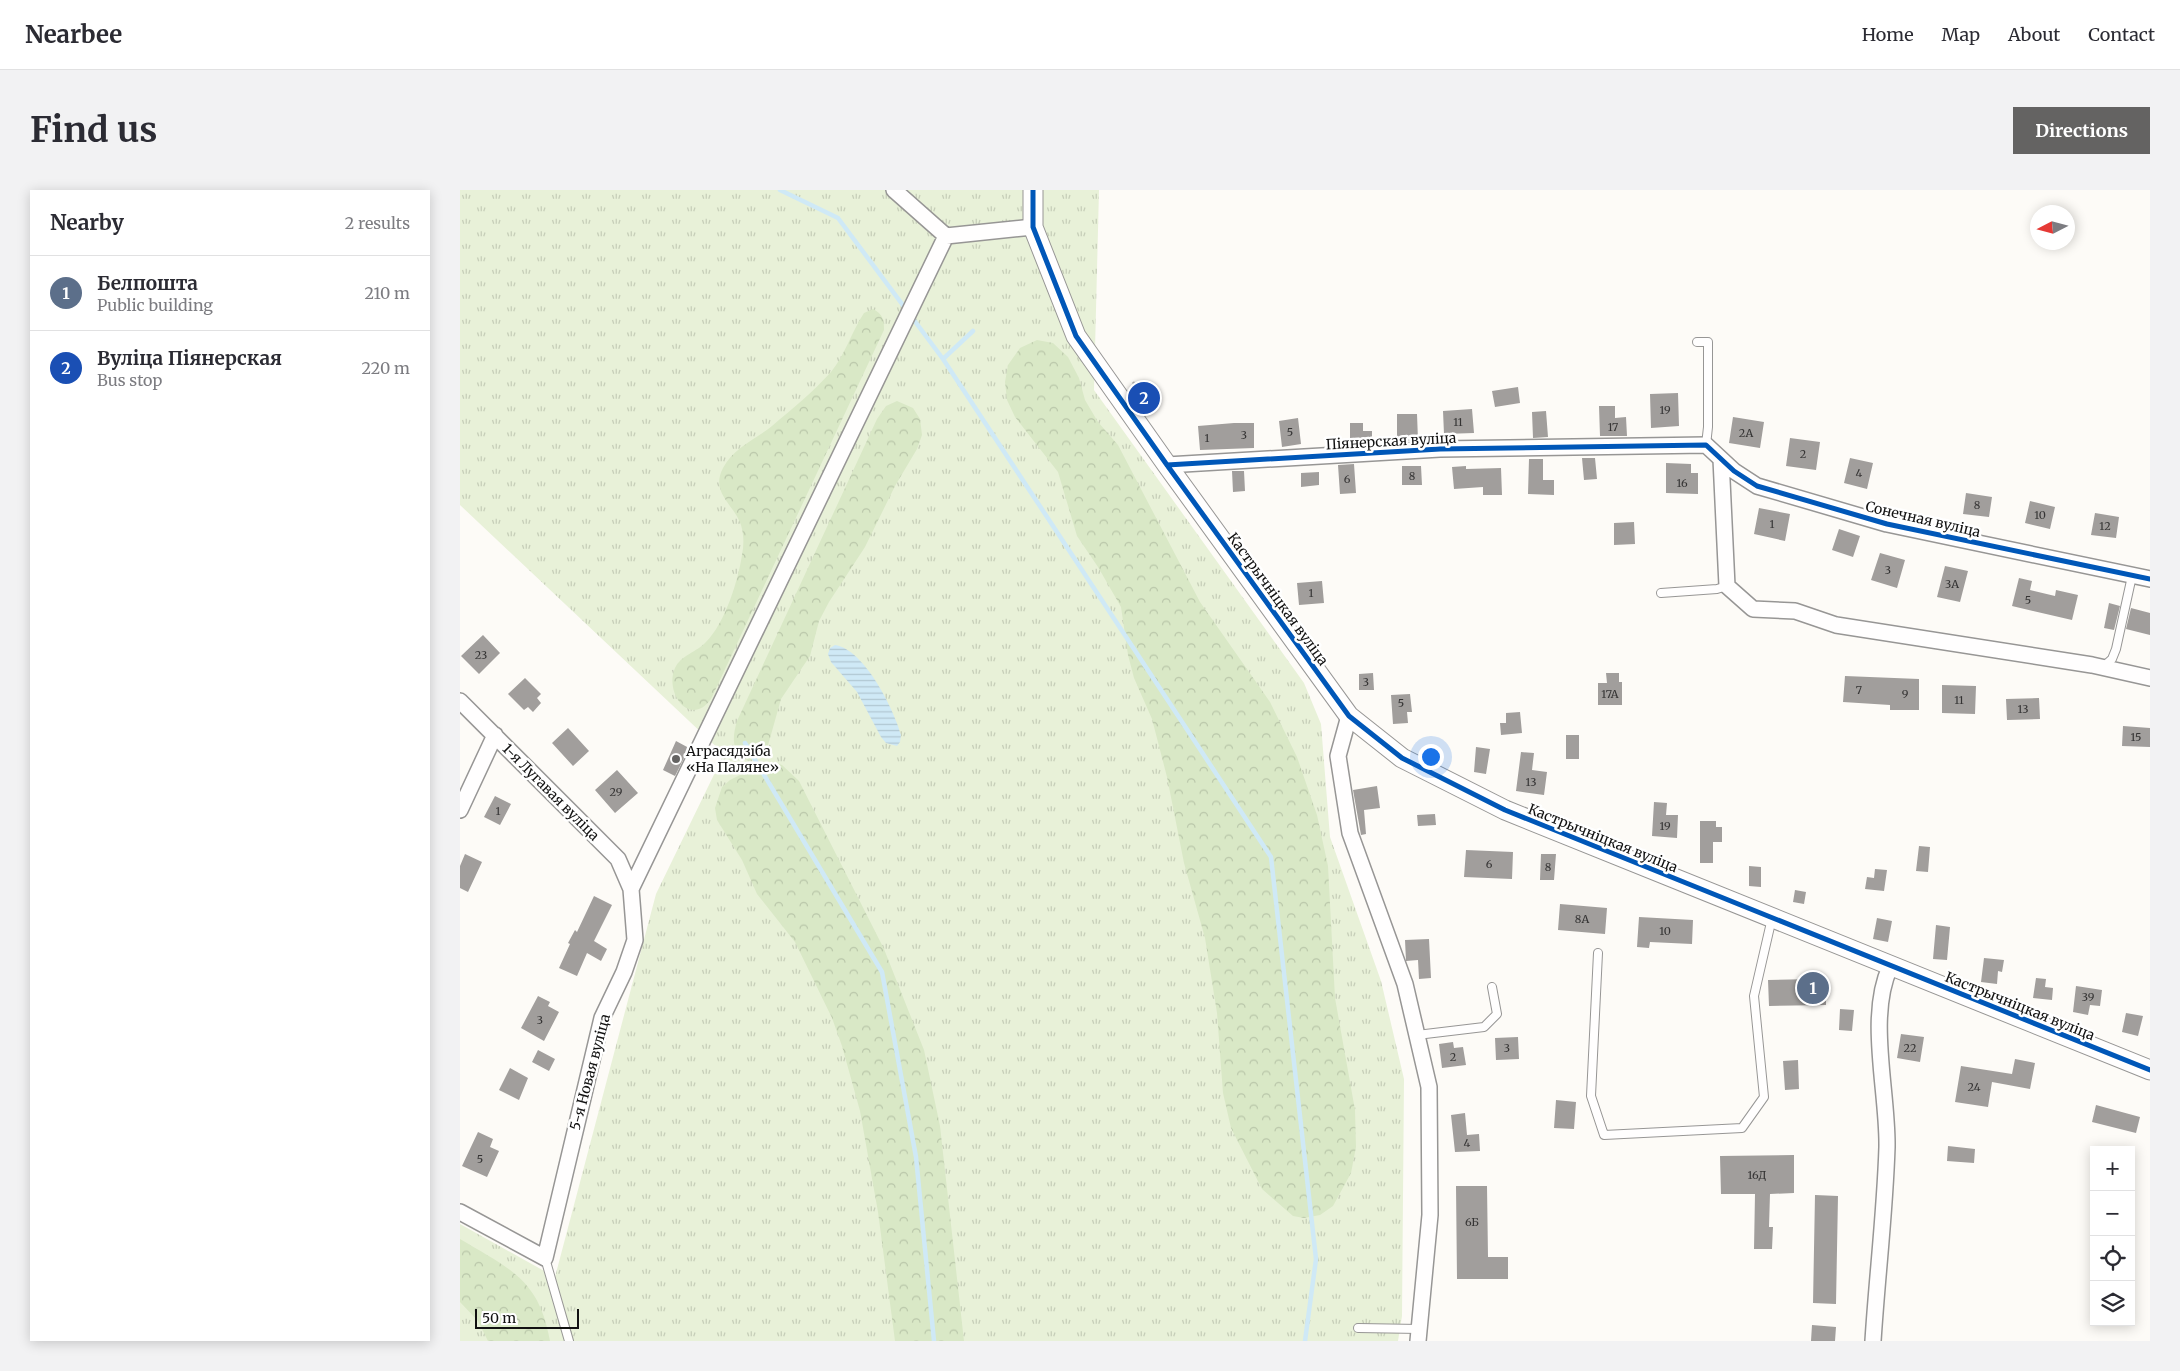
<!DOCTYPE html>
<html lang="en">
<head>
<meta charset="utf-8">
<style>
	:root { --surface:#fff; --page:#f2f2f3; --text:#2b2b33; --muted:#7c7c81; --line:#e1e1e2; --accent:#646362 }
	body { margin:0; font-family:Merriweather,serif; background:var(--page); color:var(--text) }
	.controls { position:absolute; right:15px; bottom:15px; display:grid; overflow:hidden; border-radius:0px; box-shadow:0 2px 12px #0003 }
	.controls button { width:45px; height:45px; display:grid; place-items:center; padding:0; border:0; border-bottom:1px solid var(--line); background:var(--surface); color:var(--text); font:25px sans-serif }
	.compass { position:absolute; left:1570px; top:15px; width:45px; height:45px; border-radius:50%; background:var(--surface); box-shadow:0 2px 12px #0003; rotate:264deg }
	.scale { position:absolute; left:15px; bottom:12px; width:104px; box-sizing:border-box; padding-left:5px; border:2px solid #111; border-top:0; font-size:14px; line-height:18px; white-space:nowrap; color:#111; -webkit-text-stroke:4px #fff; paint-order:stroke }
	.you { position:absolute; left:970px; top:566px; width:18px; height:18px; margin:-12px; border:4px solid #fff; border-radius:50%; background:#1a73e8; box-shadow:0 0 0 8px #1a73e833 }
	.badge { display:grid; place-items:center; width:32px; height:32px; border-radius:50%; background:var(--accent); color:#fff; font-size:16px; font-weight:700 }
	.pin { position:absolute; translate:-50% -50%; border:2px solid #fff; box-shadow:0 1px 5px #0006 }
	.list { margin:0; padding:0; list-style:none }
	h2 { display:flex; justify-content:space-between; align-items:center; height:65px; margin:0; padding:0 20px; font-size:21px }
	h2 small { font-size:16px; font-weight:400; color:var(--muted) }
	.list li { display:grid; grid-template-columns:32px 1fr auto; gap:15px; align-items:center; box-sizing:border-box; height:75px; padding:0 20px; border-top:1px solid var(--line) }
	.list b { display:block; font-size:19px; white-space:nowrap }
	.list p { margin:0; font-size:16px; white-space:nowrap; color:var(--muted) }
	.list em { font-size:16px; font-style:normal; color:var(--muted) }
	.icon { flex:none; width:28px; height:28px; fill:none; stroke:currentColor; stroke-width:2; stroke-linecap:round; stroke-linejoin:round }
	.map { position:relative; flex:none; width:1690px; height:1151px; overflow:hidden; border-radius:0px }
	header { display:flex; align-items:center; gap:30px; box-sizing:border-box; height:70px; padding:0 25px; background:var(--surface); border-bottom:1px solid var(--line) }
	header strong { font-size:24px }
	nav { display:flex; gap:28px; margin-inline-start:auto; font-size:18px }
	.intro { display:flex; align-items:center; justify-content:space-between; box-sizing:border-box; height:120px; padding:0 30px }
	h1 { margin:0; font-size:35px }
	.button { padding:12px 22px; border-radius:0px; background:var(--accent); color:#fff; font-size:18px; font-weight:700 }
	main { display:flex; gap:30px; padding:0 30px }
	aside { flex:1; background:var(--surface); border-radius:0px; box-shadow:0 2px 12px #0003 }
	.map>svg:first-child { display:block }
	.grass { fill:url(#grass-tufts) }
	.forest { fill:url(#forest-crowns) }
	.water { fill:url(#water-rules) }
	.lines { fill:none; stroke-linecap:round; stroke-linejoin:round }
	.stream { stroke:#cfe9f6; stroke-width:4.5 }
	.building { fill:#a19e9c }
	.service-casing { stroke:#979695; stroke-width:10 }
	.minor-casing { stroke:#979695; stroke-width:18 }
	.tertiary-casing { stroke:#979695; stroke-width:21 }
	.path { stroke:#b9b9b8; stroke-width:2.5; stroke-dasharray:5 2.5; stroke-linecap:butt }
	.service { stroke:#fffefe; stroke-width:8 }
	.minor { stroke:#fffefe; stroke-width:15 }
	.tertiary { stroke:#fffefe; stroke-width:19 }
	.cycleway-casing { stroke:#fff; stroke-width:8 }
	.cycleway { stroke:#0057b8; stroke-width:5 }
	.poi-dot { fill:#646362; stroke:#fff; stroke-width:2 }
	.labels { text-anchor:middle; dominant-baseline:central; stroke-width:5; stroke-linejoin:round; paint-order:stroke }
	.number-label { font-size:11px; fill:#353434 }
	.street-label { font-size:14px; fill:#111; stroke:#fff }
	.poi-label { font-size:14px; fill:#111; stroke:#fff; text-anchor:start }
</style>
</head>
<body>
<header>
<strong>Nearbee</strong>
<nav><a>Home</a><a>Map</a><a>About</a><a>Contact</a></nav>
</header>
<div class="intro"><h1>Find us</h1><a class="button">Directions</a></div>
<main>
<aside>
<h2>Nearby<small>2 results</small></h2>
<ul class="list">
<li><span class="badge" style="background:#5c6f8a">1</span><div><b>Белпошта</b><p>Public building</p></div><em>210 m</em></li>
<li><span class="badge" style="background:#1a4fb4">2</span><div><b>Вуліца Піянерская</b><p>Bus stop</p></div><em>220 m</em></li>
</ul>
</aside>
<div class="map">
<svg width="1690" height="1151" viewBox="0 0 1690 1151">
	<defs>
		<pattern id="grass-tufts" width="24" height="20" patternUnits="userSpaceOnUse" patternTransform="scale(1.25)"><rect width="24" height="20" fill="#e8f1d8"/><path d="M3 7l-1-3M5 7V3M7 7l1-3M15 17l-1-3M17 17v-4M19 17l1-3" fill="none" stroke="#c6ceb8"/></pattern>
		<pattern id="forest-crowns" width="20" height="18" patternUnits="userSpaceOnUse" patternTransform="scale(1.25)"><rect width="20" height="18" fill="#d9e8c6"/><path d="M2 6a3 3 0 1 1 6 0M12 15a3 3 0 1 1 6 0" fill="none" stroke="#b9c6a9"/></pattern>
		<pattern id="water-rules" width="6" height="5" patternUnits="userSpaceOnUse" patternTransform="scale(1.25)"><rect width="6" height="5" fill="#cfe9f6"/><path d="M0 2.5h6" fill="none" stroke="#b1c7d2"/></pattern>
	</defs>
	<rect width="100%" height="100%" fill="#fdfbf7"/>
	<!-- grass -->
	<path class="grass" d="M0 0H639L634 200 844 493 861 534 870 647 921 791 944 889 942 1126 938 1151H0V1034L95 1087 196 704 264 564 0 315Z"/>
	<!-- forest -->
	<path class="forest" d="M413 119C423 124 424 130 424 140L251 509C230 538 204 503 215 478 221 465 237 462 246 452 265 433 278 391 282 365 284 355 284 345 281 335 274 314 250 303 263 278 273 258 296 249 312 236 332 219 353 202 371 182 385 165 392 141 404 123Z
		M577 150 593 153 608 167 619 188 625 210 638 232 658 255 740 412 810 512 837 567 857 625 868 676 875 808 895 920 896 957 891 983 873 1016 860 1025 844 1028 833 1026 802 999 771 938 763 903 757 823 745 748 724 673 707 587 692 529 674 488 668 465 661 417 638 377 617 346 598 282 555 227 547 210 545 192 548 175 560 158Z
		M437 211 453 218 460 229 462 245 457 259 435 296 405 357 369 412 359 431 350 466 321 509 307 559 301 565 289 571C271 563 272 548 277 531L417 229 426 216Z
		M313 572 322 575 339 591 424 759 464 860 480 936 504 1151H435L418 1022 400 921 382 856 372 828 335 752 297 704 282 670 257 630 255 618 262 597 270 590 304 573Z
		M0 1049C50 1079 79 1089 90 1151H28L18 1131 0 1112Z"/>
	<!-- water -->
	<path class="water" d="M375 455C404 459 434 519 441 545L440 552 437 556 426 553 421 547 397 502 371 472 368 464 370 458Z"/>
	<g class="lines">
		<!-- stream -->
		<path class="stream" d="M320 0 378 28 483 169 811 667 856 1069 845 1151
			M483 169 513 141
			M285 553 422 782 456 967 474 1151"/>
	</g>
	<!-- building -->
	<path class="building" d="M1058 197 1060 213 1035 217 1032 201Z
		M1218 203 1219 236 1191 238 1190 204Z
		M1139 216H1155V228L1166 227 1167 246H1140Z
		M1012 219 1014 243 984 244 983 221Z
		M1086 221 1088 247 1073 248 1072 222Z
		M937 224H957L958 250 937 251Z
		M1273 227 1304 232 1300 258 1269 253Z
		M838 228 841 254 822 257 819 231Z
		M774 233H794V258L740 260 738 236Z
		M890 233H903V241H912V254L890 255Z
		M1330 248 1360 252 1356 280 1326 276Z
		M1122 268H1135L1137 289 1124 290Z
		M1390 268 1413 273 1407 299 1384 293Z
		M1069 269H1083V290H1094V305L1068 304Z
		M1206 273 1231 274V283H1238V304L1206 303Z
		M894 274 896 303 880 304 878 275Z
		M942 276H961L962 295H942Z
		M1006 276V279L1041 278 1042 305H1023V297L994 299 992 277Z
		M772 281H784L785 301 773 302Z
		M859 282V295L841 297V283Z
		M1506 303 1532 307 1529 327 1503 324Z
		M1570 311 1595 317 1590 339 1565 333Z
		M1299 318 1330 324 1325 351 1294 344Z
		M1635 323 1659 327 1656 348 1631 345Z
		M1174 332 1175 354 1154 355V333Z
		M1379 339 1400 346 1393 367 1372 360Z
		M1420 363 1445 370 1437 398 1411 390Z
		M1485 376 1508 381 1500 412 1477 407Z
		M1559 388 1572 391 1570 400 1595 406 1596 400 1618 405 1612 430 1552 416Z
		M862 391 864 413 839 415 837 393Z
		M1649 413 1660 416 1654 440 1644 438Z
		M1671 418 1690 423V445L1666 439Z
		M23 445 40 463 19 484 1 466Z
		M913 483 914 500H899V484Z
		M1146 483H1159V492H1162V515H1138V493H1147Z
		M1385 486 1459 489V520H1430V515L1383 512Z
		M65 488 81 504 77 508 81 513 73 522 68 517 64 520 48 504Z
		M1482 495 1516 496 1515 524 1482 523Z
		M950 504 952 522H947L948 533 933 534 931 505Z
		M1579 508 1580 529 1547 530 1546 509Z
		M1060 522 1062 543 1041 545 1040 533H1046V523Z
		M1663 536 1690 538V557L1662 556Z
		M108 538 129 561 113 576 92 553Z
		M1106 545H1119V569H1106Z
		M216 551 229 558 215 586 203 580Z
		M1016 557 1030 559 1026 584 1014 582Z
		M1061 562 1074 563 1072 580 1087 582 1084 605 1056 601Z
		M157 580 178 603 155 623 135 600Z
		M917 596 920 618 904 620 906 644 901 645 893 600Z
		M35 606 51 614 40 635 24 627Z
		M1194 612 1207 613 1206 625H1218L1217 648 1192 646Z
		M975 624 976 635 958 636 957 625Z
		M1240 631H1256V637H1262V652H1253V673H1240Z
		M1459 656 1470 657 1468 682 1456 681Z
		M1006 660 1053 662 1052 689 1004 687Z
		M5 664 22 672 8 702 0 698V676Z
		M1081 664H1096L1094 690H1080Z
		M1289 676 1301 677V697L1289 696Z
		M1415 679 1427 680 1424 701 1405 699 1407 687 1414 688Z
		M1335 700 1346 702 1344 714 1333 712Z
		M134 706 152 715 134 751 147 759 141 771 127 763 117 786 99 778 110 754 108 753 115 740 117 742Z
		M1100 714 1147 718 1145 744 1098 740Z
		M1179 727 1233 730 1232 754 1190 752 1189 758 1177 757Z
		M1417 728 1432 731 1428 752 1413 749Z
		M1476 735 1490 737 1487 770 1473 769Z
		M969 749 971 788 959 789 958 770 946 771 945 750Z
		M1524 768 1544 770 1542 782 1538 781 1537 794 1521 792Z
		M1576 788 1586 789 1585 797 1593 798 1592 810 1573 808Z
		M1354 789H1366V815L1309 816 1308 790Z
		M1616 796 1642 800 1640 816 1630 815 1628 825 1613 822Z
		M78 806 90 812 88 816 99 822 84 851 61 838Z
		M1380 819 1394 820 1392 841 1379 840Z
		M1666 823 1683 826 1678 846 1662 842Z
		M1441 844 1464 847 1460 872 1437 868Z
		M1058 847 1059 869 1036 870 1035 848Z
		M993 852 994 858 1003 857 1006 875 982 878 979 854Z
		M78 860 95 869 89 881 72 872Z
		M1555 869 1575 873 1570 899 1532 892 1528 917 1495 912 1501 876 1552 884Z
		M1338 870 1339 899 1325 900 1323 871Z
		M50 878 68 888 59 910 39 900Z
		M1096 910 1116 912 1114 939 1094 938Z
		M1636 915 1680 927 1676 943 1632 932Z
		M1005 923 1007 945 1019 944 1020 961 995 962 991 925Z
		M18 942 33 949 30 957 39 961 27 987 2 976Z
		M1488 956 1515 959 1514 973 1487 971Z
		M1334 965V1003L1310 1004 1309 1037H1313L1312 1059H1294L1295 1004H1261L1260 966Z
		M996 996H1027L1028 1067H1048V1089H997Z
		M1355 1005 1378 1006 1376 1114 1353 1113Z
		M1352 1135 1376 1137 1375 1151H1351Z"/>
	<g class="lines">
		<defs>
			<path id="service" d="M1237 152H1248V237L1246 255
				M1201 403 1257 399 1267 396
				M1643 477 1652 469 1656 459 1672 386
				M1138 763 1131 906 1144 945 1282 938 1304 907 1294 806 1312 728
				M957 845 1024 837 1037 824 1032 797
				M85 1068 109 1151
				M898 1138 960 1139"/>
			<path id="minor" d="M434 0 486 46
				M1261 269 1267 396 1293 419 1335 421 1376 435 1632 475 1690 488
				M707 275 980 259 1246 255 1274 281 1297 296 1427 334 1690 389
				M0 511 158 669 171 699 175 750 164 782 142 828 85 1068 0 1022
				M889 526 878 566 890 643 945 794 969 897 970 1025 958 1151
				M0 620 35 545
				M171 699 486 46 573 37
				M1413 1151C1417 1087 1425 1022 1427 957 1428 902 1407 827 1430 777"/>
			<path id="tertiary" d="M573 0V37L616 146 707 275 889 526 942 568 1045 620 1690 880"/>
		</defs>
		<!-- service casing -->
		<use href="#service" class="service-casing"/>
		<!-- minor casing -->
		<use href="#minor" class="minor-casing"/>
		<!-- tertiary casing -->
		<use href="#tertiary" class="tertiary-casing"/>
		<!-- path -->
		<path class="path" d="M673 192 693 222"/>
		<!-- service -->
		<use href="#service" class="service"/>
		<!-- minor -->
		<use href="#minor" class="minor"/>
		<!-- tertiary -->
		<use href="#tertiary" class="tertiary"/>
		<defs>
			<path id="cycleway" d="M573 0V37L616 146 707 275 889 526 942 568 1045 620 1690 880
				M707 275 980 259 1246 255 1274 281 1297 296 1427 334 1690 389"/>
		</defs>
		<!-- cycleway casing -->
		<use href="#cycleway" class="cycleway-casing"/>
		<!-- cycleway -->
		<use href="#cycleway" class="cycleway"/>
	</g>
	<!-- markers -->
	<circle class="poi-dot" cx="216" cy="569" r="5"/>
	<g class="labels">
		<!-- number labels -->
		<g class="number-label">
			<text x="1205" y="220">19</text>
			<text x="998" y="232">11</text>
			<text x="1153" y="237">17</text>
			<text x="830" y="242">5</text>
			<text x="1286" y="243">2А</text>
			<text x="784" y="245">3</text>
			<text x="747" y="248">1</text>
			<text x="1343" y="264">2</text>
			<text x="1399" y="283">4</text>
			<text x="952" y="286">8</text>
			<text x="887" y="289">6</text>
			<text x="1222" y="293">16</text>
			<text x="1517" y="315">8</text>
			<text x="1580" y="325">10</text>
			<text x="1312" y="334">1</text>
			<text x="1645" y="336">12</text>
			<text x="1428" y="380">3</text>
			<text x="1492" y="394">3А</text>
			<text x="851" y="403">1</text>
			<text x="1568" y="410">5</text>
			<text x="21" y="465">23</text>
			<text x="906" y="492">3</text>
			<text x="1399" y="500">7</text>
			<text x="1150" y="504">17А</text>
			<text x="1445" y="504">9</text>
			<text x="1499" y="510">11</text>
			<text x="941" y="513">5</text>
			<text x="1563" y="519">13</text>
			<text x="1676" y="547">15</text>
			<text x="1071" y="592">13</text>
			<text x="156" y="602">29</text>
			<text x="38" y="621">1</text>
			<text x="1205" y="636">19</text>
			<text x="1029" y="674">6</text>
			<text x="1088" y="677">8</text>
			<text x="1122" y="729">8А</text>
			<text x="1205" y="741">10</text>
			<text x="1628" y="807">39</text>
			<text x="80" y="830">3</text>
			<text x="1047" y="858">3</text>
			<text x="1450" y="858">22</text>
			<text x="993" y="867">2</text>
			<text x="1514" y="897">24</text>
			<text x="1007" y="953">4</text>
			<text x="20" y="969">5</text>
			<text x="1297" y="985">16Д</text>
			<text x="1012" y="1032">6Б</text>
		</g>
		<!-- street labels -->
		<g class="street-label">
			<text transform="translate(931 251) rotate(-3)">Піянерская вуліца</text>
			<text transform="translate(1463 329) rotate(13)">Сонечная вуліца</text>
			<text transform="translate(818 409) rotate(54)">Кастрычніцкая вуліца</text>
			<text transform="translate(91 602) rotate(45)">1-я Лугавая вуліца</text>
			<text transform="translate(1143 648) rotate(22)">Кастрычніцкая вуліца</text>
			<text transform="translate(1560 816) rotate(22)">Кастрычніцкая вуліца</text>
			<text transform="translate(130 882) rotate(-75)">5-я Новая вуліца</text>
		</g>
		<!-- poi labels -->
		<g class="poi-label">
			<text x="226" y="561">Аграсядзіба<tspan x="226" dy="16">«На Паляне»</tspan></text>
		</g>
	</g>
</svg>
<div class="controls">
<button>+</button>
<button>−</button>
<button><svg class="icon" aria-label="locate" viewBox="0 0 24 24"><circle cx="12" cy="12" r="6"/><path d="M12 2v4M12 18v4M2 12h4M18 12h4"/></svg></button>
<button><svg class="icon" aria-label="layers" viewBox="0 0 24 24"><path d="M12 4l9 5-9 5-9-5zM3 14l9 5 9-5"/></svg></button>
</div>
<svg class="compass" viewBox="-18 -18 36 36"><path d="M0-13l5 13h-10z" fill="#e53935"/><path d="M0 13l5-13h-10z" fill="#7c7c81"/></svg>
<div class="scale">50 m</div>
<div class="you"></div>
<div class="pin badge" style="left:1353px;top:798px;background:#5c6f8a">1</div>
<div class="pin badge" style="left:684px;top:208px;background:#1a4fb4">2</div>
</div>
</main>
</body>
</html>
